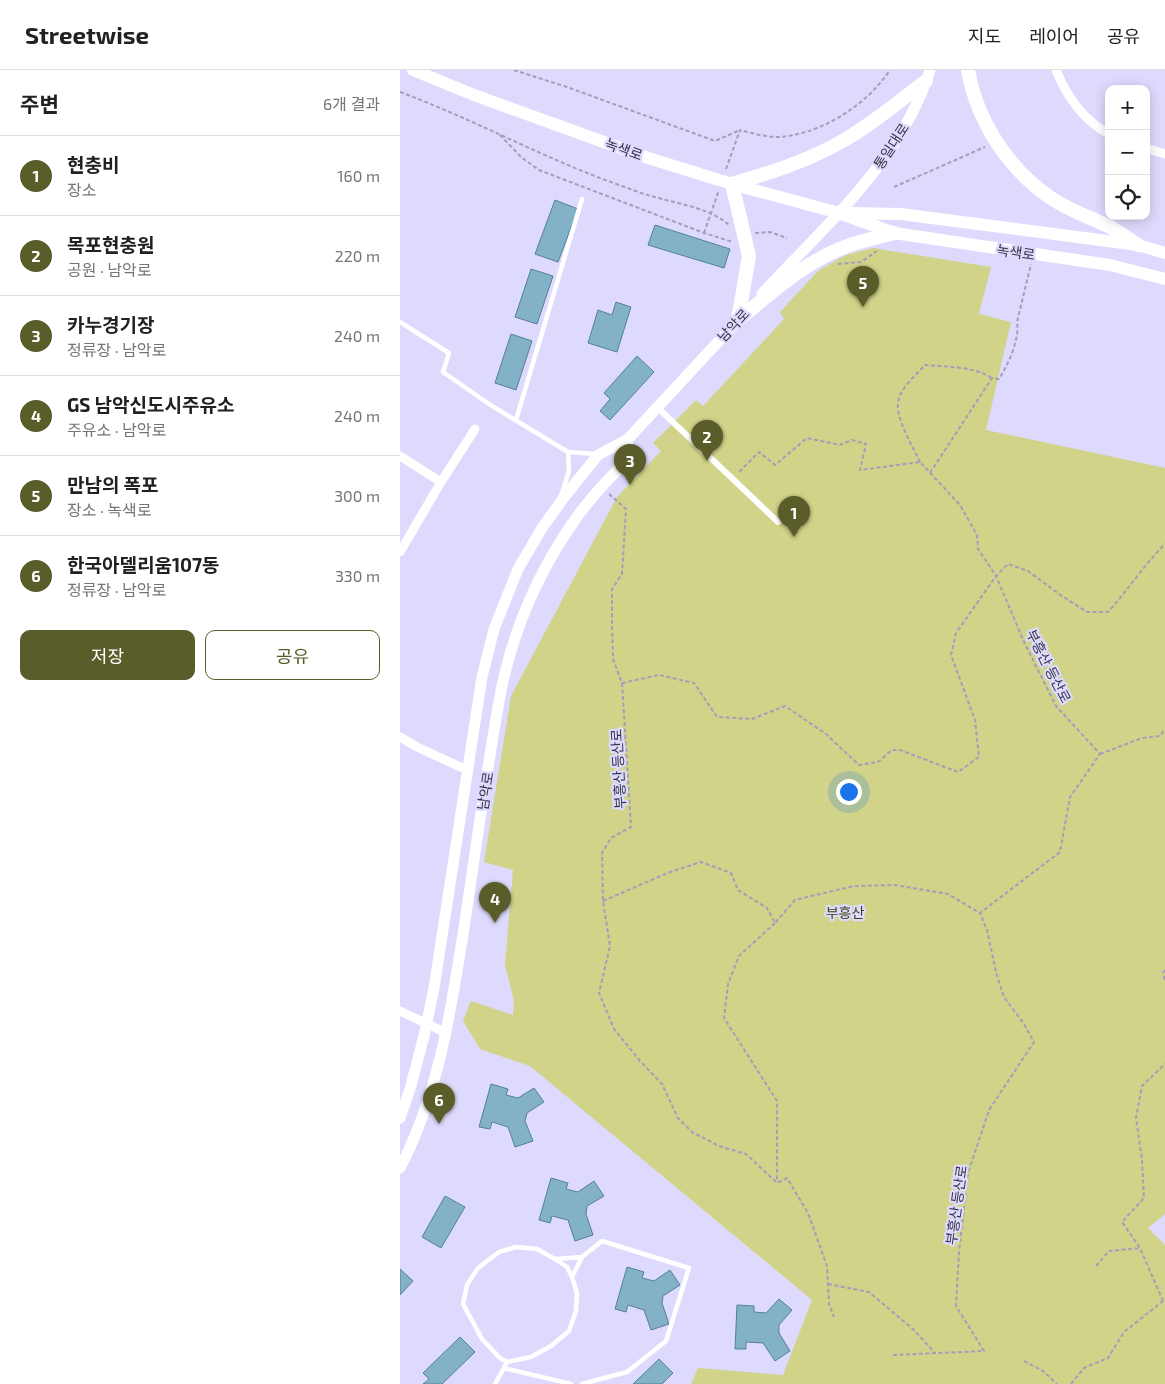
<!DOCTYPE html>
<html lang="ko">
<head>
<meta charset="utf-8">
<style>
	:root { --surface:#fff; --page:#f2f2f2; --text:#202124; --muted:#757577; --line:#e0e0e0; --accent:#5a5c29 }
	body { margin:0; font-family:"Exo 2","Noto Sans KR",sans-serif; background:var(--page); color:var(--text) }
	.controls { position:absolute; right:15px; top:15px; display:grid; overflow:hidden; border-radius:10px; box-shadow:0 2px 12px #0003 }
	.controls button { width:45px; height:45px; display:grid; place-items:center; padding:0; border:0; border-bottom:1px solid var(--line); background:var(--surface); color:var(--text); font:25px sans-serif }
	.you { position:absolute; left:448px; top:721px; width:18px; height:18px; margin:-12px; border:4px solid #fff; border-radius:50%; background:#1a73e8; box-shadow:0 0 0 8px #1a73e833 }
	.badge { display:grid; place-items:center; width:32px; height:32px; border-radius:50%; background:var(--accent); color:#fff; font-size:16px; font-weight:700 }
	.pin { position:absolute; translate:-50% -41px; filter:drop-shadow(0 1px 2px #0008) }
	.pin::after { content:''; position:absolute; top:26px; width:18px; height:15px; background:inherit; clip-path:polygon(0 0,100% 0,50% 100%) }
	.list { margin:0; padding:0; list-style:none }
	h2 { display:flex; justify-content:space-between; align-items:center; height:65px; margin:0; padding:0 20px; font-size:21px }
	h2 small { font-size:16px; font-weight:400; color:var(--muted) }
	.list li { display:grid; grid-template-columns:32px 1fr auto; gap:15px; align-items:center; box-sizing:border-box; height:80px; padding:0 20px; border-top:1px solid var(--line) }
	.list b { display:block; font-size:19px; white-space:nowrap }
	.list p { margin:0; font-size:16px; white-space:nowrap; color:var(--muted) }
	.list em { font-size:16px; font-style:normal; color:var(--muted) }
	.actions { display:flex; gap:10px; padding:15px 20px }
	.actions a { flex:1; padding:11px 0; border:1px solid var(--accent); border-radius:10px; text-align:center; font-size:18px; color:var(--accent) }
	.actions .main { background:var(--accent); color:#fff }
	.icon { flex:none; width:28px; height:28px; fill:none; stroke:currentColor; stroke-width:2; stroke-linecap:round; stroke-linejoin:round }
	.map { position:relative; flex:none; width:765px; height:1314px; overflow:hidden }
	header { display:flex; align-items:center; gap:30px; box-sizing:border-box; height:70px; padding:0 25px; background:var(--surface); border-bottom:1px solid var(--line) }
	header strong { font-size:24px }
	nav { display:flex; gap:28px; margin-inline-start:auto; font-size:18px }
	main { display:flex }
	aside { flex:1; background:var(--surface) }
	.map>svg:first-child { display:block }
	.green { fill:#d0d388 }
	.building { fill:#82b1c8; stroke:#548197 }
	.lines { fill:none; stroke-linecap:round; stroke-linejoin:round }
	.path { stroke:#a29fbc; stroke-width:2; stroke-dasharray:4 2.5; stroke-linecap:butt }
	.service { stroke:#fff; stroke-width:4.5 }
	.pedestrian { stroke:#fff; stroke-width:6 }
	.minor { stroke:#fff; stroke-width:9 }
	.tertiary { stroke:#fff; stroke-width:11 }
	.secondary { stroke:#fff; stroke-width:12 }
	.primary { stroke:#fff; stroke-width:14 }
	.labels { text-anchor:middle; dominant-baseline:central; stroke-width:4.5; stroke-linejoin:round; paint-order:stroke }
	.street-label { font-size:14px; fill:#363445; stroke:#dedafd }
	.park-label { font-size:14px; fill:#404113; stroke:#dedafd }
</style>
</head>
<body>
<header>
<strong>Streetwise</strong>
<nav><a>지도</a><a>레이어</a><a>공유</a></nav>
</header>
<main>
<aside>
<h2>주변<small>6개 결과</small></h2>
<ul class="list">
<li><span class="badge">1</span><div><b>현충비</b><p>장소</p></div><em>160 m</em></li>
<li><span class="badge">2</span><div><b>목포현충원</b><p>공원 · 남악로</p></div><em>220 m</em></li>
<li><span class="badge">3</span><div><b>카누경기장</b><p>정류장 · 남악로</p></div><em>240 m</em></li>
<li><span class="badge">4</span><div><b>GS 남악신도시주유소</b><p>주유소 · 남악로</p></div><em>240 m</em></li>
<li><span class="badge">5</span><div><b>만남의 폭포</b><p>장소 · 녹색로</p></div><em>300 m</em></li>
<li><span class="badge">6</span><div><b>한국아델리움107동</b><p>정류장 · 남악로</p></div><em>330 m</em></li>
</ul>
<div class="actions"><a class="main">저장</a><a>공유</a></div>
</aside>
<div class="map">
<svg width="765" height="1314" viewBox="0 0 765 1314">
	<rect width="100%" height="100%" fill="#dedafd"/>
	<!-- green -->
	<path class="green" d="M473 178 591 197 579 244 611 252 586 360 765 398V1144L748 1158 765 1175V1314H291L298 1298 383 1305 412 1230 130 996 80 979 63 951 71 931 113 945 114 931 105 895 113 800 84 792 111 626 217 427 261 381 253 373 296 330 303 336 384 249 380 242 418 201 446 185Z"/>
	<!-- building -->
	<path class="building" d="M155 130 178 139 158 192 135 184Z
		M255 155 330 179 324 198 248 175Z
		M131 199 153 206 137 254 115 247Z
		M216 232 231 237 217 282 188 273 198 240 212 245Z
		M111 264 132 271 116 320 95 313Z
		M237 286 254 302 210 350 200 341 210 329 204 323Z
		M91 1014 108 1019 106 1025 118 1028 134 1018 144 1032 127 1043 125 1051 133 1071 115 1077 108 1057 92 1052 90 1059 79 1057Z
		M151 1108 168 1113 166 1119 178 1122 194 1111 204 1126 187 1136 186 1144 193 1165 175 1171 168 1150 152 1146 150 1153 139 1150Z
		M45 1126 65 1137 41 1178 22 1167Z
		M227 1197 244 1202 242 1208 254 1211 270 1200 280 1215 263 1226 262 1233 269 1254 251 1260 244 1240 228 1235 226 1242 215 1239Z
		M0 1199 13 1211 0 1225Z
		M379 1229 392 1240 379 1255V1263L390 1281 375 1291 363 1273 346 1272V1279H335L337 1235 354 1236V1242L366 1243Z
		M60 1267 75 1282 42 1314H23L29 1309 23 1303Z
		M259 1289 273 1303 262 1314H233Z"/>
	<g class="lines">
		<!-- path -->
		<path class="path" d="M114 0 167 17 315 71 340 60
			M0 22C68 47 132 82 200 108 217 114 234 121 251 126 274 133 311 138 329 155
			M100 65 121 87 139 100 304 163 333 172
			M326 99 340 60C352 63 365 67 378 67 420 65 467 35 490 0
			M494 117 585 77
			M304 163 319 120
			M355 163 370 162 387 168
			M438 194 461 192 477 181
			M520 392C513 377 496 349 498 333 499 319 517 304 525 295 547 297 573 296 592 308
			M530 403 592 308 599 309C608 295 620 269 617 252L631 194
			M209 424 226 439 222 504 212 519V555L213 589 222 613 231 757 211 768 202 783 203 831 210 876 199 923 214 959 240 991 262 1014 278 1048 292 1062 319 1076 346 1084 377 1113 387 1108 408 1143 427 1196 429 1234 434 1247
			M222 613 259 605 294 613 317 647 352 649 385 636 426 664 459 695 478 692 492 680H500L558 702 579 687 575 650 551 585 556 563 596 506 608 494 628 501 659 524 687 542H708C728 520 744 495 765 474
			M700 684 742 668 760 666 765 659
			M203 831 270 802 301 792 331 803 338 820 367 838 375 853 395 830 454 816 495 815 548 824 580 843 660 782 670 727 700 684 656 636 624 572 596 506 578 479 577 465 560 435 520 392 460 400 466 374 452 370 440 375 407 368 375 395 359 382 339 402
			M375 853 339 886 328 914 324 948 377 1031V1112
			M765 900 763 903 765 911
			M696 1196 709 1181 740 1178
			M428 1214 469 1222 514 1260 535 1283
			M763 1231 740 1178 722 1152 744 1128 742 1090 736 1048 742 1016 765 994
			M493 1285 584 1281 556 1236 559 1182 568 1103 589 1040 634 972 624 954 604 927 596 902 587 860 580 843
			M624 1291 643 1301 657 1314
			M671 1314 684 1298 708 1288 724 1262 763 1231H765"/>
		<!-- service -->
		<path class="service" d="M0 252 49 283 43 302 89 334 168 382
			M116 350 182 129
			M161 426 169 401 168 382 197 384
			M155 1189 167 1197 172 1207
			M107 1292 131 1287 151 1276 169 1261 176 1241 177 1223 172 1207 182 1187
			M104 1298 107 1292 100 1288 82 1269 63 1234 67 1215 78 1198 99 1182 116 1177 137 1179 155 1189 182 1187 202 1171 289 1198 266 1271 227 1302 182 1314
			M95 1314 104 1298 171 1314"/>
		<!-- pedestrian -->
		<path class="pedestrian" d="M257 337 378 452"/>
		<!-- minor -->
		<path class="minor" d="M656 0C667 27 683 50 709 64
			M746 78 765 84
			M0 386 41 412
			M0 482 41 412 75 359
			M0 667 17 677 67 700
			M0 941 46 963"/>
		<!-- tertiary -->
		<path class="tertiary" d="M362 224C424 156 501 92 530 0
			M0 1048 10 1019 24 966 34 918 82 607 94 559 118 499 142 458 165 426 198 385 228 369 343 245
			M0 1098C39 1023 51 940 64 858 75 784 85 711 98 637 109 571 134 509 172 454 182 439 194 425 206 412 211 406 220 399 224 392 227 386 227 376 228 369"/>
		<!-- secondary -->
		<path class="secondary" d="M13 0 74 25 248 88 332 114 439 143 494 163 710 195 765 209
			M448 143 501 144 738 175 765 183"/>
		<!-- primary -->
		<path class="primary" d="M568 0C577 51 608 99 651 128 668 140 687 146 706 155 717 160 728 169 738 175
			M338 250 349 186 332 114C369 103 405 92 439 73 470 56 498 32 526 11
			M338 250C371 223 402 194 442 178 458 171 477 168 494 163"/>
	</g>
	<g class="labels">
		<!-- street labels -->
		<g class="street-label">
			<text transform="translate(491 76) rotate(-57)">통일대로</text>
			<text transform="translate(224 79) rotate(20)">녹색로</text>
			<text transform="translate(616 182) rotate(8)">녹색로</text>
			<text transform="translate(333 255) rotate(-47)">남악로</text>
			<text transform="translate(649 596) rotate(63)">부흥산 등산로</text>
			<text transform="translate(218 699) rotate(-93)">부흥산 등산로</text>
			<text transform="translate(85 721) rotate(-81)">남악로</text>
			<text transform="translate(556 1135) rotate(-82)">부흥산 등산로</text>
		</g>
		<!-- park labels -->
		<g class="park-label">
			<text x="445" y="842">부흥산</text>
		</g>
	</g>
</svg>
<div class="controls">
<button>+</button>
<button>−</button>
<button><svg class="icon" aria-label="locate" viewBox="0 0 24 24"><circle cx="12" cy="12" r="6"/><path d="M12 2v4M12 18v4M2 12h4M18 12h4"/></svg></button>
</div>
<div class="you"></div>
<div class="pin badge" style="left:394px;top:467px">1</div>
<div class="pin badge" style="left:307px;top:391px">2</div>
<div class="pin badge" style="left:230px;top:415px">3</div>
<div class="pin badge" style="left:95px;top:853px">4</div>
<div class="pin badge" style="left:463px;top:237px">5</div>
<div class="pin badge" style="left:39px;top:1054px">6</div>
</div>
</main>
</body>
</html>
